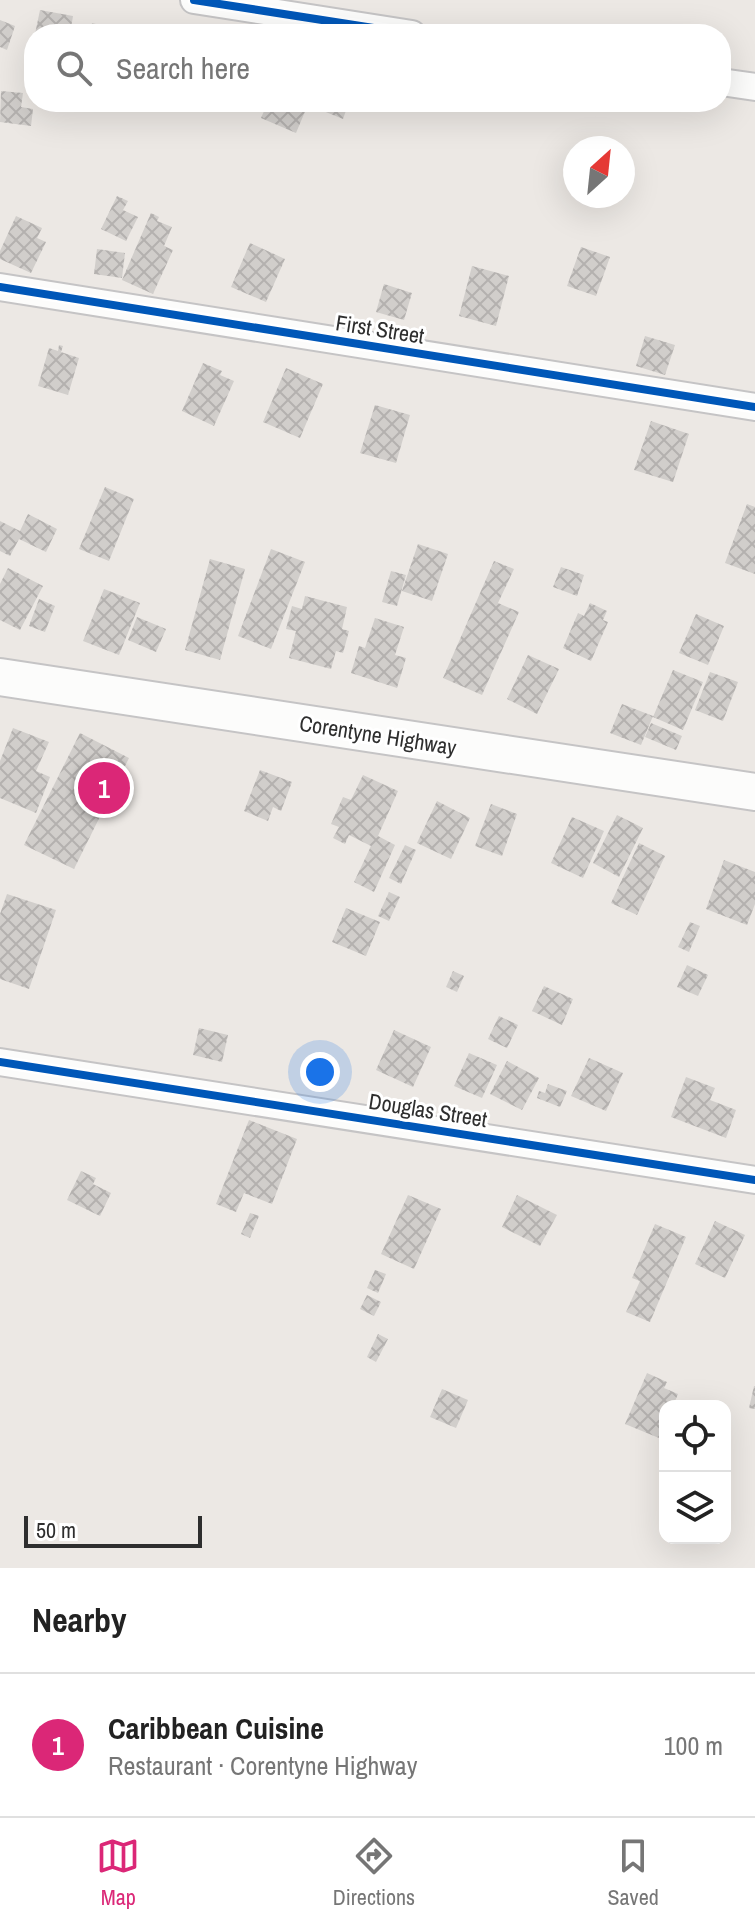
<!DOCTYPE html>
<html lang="en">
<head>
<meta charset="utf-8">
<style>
	:root { --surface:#fff; --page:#f2f2f2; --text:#222; --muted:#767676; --line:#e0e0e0; --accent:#db2777 }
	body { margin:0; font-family:"Archivo Narrow",sans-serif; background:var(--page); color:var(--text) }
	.controls { position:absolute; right:24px; bottom:24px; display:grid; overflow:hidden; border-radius:16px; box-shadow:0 8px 32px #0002 }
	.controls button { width:72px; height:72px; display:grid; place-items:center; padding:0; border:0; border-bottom:2px solid var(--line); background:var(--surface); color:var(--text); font:40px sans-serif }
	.compass { position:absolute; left:563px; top:136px; width:72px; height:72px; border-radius:50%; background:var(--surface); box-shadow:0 8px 32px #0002; rotate:27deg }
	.scale { position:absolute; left:24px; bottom:20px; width:178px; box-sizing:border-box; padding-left:8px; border:4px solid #2e2e2e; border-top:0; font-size:22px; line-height:28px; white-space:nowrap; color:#2e2e2e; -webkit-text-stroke:6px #fff; paint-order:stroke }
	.you { position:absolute; left:320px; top:1072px; width:28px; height:28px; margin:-20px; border:6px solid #fff; border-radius:50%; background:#1a73e8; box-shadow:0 0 0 12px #1a73e833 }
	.badge { display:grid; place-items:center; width:52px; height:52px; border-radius:50%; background:var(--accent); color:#fff; font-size:26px; font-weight:700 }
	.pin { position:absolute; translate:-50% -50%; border:4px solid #fff; box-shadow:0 2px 8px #0006 }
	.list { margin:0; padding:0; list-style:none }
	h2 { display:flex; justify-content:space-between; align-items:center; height:104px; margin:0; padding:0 32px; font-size:34px }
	h2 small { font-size:26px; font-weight:400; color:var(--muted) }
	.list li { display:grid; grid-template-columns:52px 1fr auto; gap:24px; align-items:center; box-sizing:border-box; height:144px; padding:0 32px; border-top:2px solid var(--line) }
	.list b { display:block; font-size:30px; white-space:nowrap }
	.list p { margin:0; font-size:26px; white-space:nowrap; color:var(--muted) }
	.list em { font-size:26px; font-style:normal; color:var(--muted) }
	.icon { flex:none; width:44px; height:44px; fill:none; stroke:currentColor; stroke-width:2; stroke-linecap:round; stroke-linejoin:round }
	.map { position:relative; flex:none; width:755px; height:1568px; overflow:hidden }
	.search { position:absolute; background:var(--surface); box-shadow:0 8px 32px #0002; left:24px; right:24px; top:24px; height:88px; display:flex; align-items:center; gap:20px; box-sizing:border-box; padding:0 28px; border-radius:32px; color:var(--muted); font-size:30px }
	.sheet { height:248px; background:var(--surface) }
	nav { display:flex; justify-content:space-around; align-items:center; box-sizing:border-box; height:112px; border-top:2px solid var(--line); background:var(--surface); font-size:22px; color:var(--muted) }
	nav a { display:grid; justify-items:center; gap:4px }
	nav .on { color:var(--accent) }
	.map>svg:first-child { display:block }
	.building { fill:url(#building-cross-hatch) }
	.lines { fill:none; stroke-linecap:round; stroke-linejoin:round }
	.street-casing { stroke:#c5c4c5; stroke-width:30 }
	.secondary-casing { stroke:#c5c4c5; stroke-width:40 }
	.street { stroke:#fcfcfb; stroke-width:26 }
	.secondary { stroke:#fcfcfb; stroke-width:36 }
	.cycleway-casing { stroke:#fff; stroke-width:13 }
	.cycleway { stroke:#0057b8; stroke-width:8 }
	.labels { text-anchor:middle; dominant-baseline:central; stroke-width:6; stroke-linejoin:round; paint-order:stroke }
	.street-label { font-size:22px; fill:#2e2e2e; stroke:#fff }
</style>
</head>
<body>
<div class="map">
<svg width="755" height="1568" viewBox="0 0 755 1568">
	<defs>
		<pattern id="building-cross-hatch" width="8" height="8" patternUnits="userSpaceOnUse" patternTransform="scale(2)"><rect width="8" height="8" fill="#d1cecb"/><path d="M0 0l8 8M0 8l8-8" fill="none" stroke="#b4b1af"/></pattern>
	</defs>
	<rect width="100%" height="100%" fill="#ece8e4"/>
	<!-- building -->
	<path class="building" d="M40 10 73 16 70 34H35Z
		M0 20 15 26 7 50 0 47Z
		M92 23 124 31 123 34H90Z
		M1 91 23 93 21 107 33 109 31 126 0 122Z
		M223 102H243L241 108Z
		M268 102H309L296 133 261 118Z
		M313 102H349L343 119 311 106Z
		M117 196 128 201 123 210 138 217 126 241 101 229Z
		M151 213 159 217 157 221 172 227 164 246 173 250 153 294 122 280Z
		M16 216 42 228 37 238 46 242 31 273 0 259V251Z
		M250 243 285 259 266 302 231 287Z
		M581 247 610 257 596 296 567 286Z
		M97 249 125 253 122 278 94 274Z
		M472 266 509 276 496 326 459 316Z
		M384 284 412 293 404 320 376 312Z
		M645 336 675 345 665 375 636 366Z
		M59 345 63 346 61 352 79 358 68 395 38 386 49 348 58 351Z
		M203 363 222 371 220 375 234 381 214 426 182 411Z
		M286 368 323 384 300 438 263 422Z
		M375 405 410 415 396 463 360 453Z
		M651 421 689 434 673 482 634 470Z
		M105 487 134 499 109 561 79 549Z
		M747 504 755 507V574L725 563Z
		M28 514 57 529 46 552 19 539 10 556 0 551V521L20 531Z
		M418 544 448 554 432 601 402 591Z
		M271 549 305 562 271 649 238 636Z
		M210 559 245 569 220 660 185 650Z
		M494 561 514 569 498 603 519 612 482 695 443 678Z
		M561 567 584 575 577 596 553 587Z
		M8 568 43 586 20 630 0 620V584Z
		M391 571 406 575 397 606 382 602Z
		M104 589 140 603 119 655 83 641Z
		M305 596 347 607 342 629 349 631 343 653 336 651 331 669 289 658 296 631 286 629 292 606 302 609Z
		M39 599 55 606 45 632 29 626Z
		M590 603 607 611 603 620 608 622 591 661 563 648 578 613 584 616Z
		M696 614 724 626 708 665 679 653Z
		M137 617 166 629 156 652 128 640Z
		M375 618 404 627 395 655 406 658 397 688 351 673 359 646 365 648Z
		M528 655 559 669 537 714 507 699Z
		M673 670 703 682 683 730 653 717Z
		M710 672 738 682 723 721 695 710Z
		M622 704 653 716 641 745 610 733Z
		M651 723 682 736 676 750 645 737Z
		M13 728 49 742 36 771 50 777 36 813 0 798V761Z
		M80 733 129 758 74 869 24 845Z
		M260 770 292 782 281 811 273 807 268 821 244 811Z
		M363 775 398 791 378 836 395 845 374 892 354 882 371 846 349 835 345 844 333 838 339 827 331 824 343 797 351 800Z
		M437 801 470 818 451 859 417 843Z
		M491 804 517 814 502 856 475 846Z
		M617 815 643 828 619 877 593 863Z
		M572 817 604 831 583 878 551 863Z
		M639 843 665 856 637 915 611 903Z
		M405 845 416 850 401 884 389 878Z
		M724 860 755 872V904L747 925 706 909Z
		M389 892 400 897 389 921 378 916Z
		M7 894 56 910 29 989 0 979V914Z
		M346 908 380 922 366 956 332 942Z
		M690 922 700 926 689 952 678 947Z
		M687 965 708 975 698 996 677 987Z
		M453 971 464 976 457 992 446 987Z
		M544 986 573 999 562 1025 532 1011Z
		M499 1016 518 1025 507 1048 488 1039Z
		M199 1028 228 1035 222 1062 193 1055Z
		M394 1030 431 1047 413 1087 376 1070Z
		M469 1053 497 1065 482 1098 454 1086Z
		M589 1058 623 1073 606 1111 571 1096Z
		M507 1061 539 1078 522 1110 490 1094Z
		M686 1077 715 1088 710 1100 736 1110 726 1138 671 1117Z
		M548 1084 567 1091 560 1107 537 1098 539 1091 545 1093Z
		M249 1120 297 1139 272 1204 244 1193 236 1212 216 1204Z
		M81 1171 96 1178 93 1184 111 1193 100 1216 67 1200Z
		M408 1195 441 1209 414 1269 381 1254Z
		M517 1195 557 1215 540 1246 502 1227Z
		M250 1213 259 1216 250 1238 241 1234Z
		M715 1221 745 1235 725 1278 695 1264Z
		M655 1224 686 1237 650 1322 626 1312 640 1281 632 1278Z
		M375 1270 386 1274 378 1293 367 1288Z
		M367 1295 381 1302 374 1316 360 1309Z
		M378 1334 388 1339 376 1362 367 1357Z
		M647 1373 667 1382 664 1388 678 1394 673 1406H665V1424L659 1438 625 1424Z
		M754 1386H755V1409L749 1408Z
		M442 1389 468 1400 456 1428 430 1417Z"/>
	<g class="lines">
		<defs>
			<path id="street" d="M194 0 412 34
				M721 82 755 87
				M0 287 755 407
				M0 1062 755 1180"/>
			<path id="secondary" d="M0 677 755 792"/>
		</defs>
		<!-- street casing -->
		<use href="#street" class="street-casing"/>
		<!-- secondary casing -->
		<use href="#secondary" class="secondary-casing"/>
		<!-- street -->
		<use href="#street" class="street"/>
		<!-- secondary -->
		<use href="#secondary" class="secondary"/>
		<defs>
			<path id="cycleway" d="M194 0 412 34
				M0 287 755 407
				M0 1062 755 1180"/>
		</defs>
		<!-- cycleway casing -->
		<use href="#cycleway" class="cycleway-casing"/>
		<!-- cycleway -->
		<use href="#cycleway" class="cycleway"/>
	</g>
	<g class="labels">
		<!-- street labels -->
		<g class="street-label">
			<text transform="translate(380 329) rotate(9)">First Street</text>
			<text transform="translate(378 735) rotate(9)">Corentyne Highway</text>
			<text transform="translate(428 1110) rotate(9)">Douglas Street</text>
		</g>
	</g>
</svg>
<div class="controls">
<button><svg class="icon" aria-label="locate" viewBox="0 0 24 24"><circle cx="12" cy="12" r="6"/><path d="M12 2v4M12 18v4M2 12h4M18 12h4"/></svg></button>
<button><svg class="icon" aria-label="layers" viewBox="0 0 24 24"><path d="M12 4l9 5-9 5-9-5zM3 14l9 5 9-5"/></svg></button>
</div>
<svg class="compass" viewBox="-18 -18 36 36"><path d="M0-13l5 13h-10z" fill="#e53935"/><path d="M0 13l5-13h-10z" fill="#767676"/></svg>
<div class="scale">50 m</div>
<div class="you"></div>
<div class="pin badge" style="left:104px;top:788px">1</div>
<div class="search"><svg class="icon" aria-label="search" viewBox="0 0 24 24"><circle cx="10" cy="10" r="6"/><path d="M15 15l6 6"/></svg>Search here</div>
</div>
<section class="sheet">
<h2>Nearby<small></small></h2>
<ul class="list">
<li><span class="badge">1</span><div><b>Caribbean Cuisine</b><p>Restaurant · Corentyne Highway</p></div><em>100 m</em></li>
</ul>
</section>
<nav>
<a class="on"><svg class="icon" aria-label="map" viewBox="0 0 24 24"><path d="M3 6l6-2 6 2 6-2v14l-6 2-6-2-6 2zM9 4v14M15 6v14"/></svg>Map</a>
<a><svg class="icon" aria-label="directions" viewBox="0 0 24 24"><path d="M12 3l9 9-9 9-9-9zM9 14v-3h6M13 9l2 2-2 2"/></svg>Directions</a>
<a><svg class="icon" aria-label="saved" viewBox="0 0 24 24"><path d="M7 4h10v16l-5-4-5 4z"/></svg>Saved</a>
</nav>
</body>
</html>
